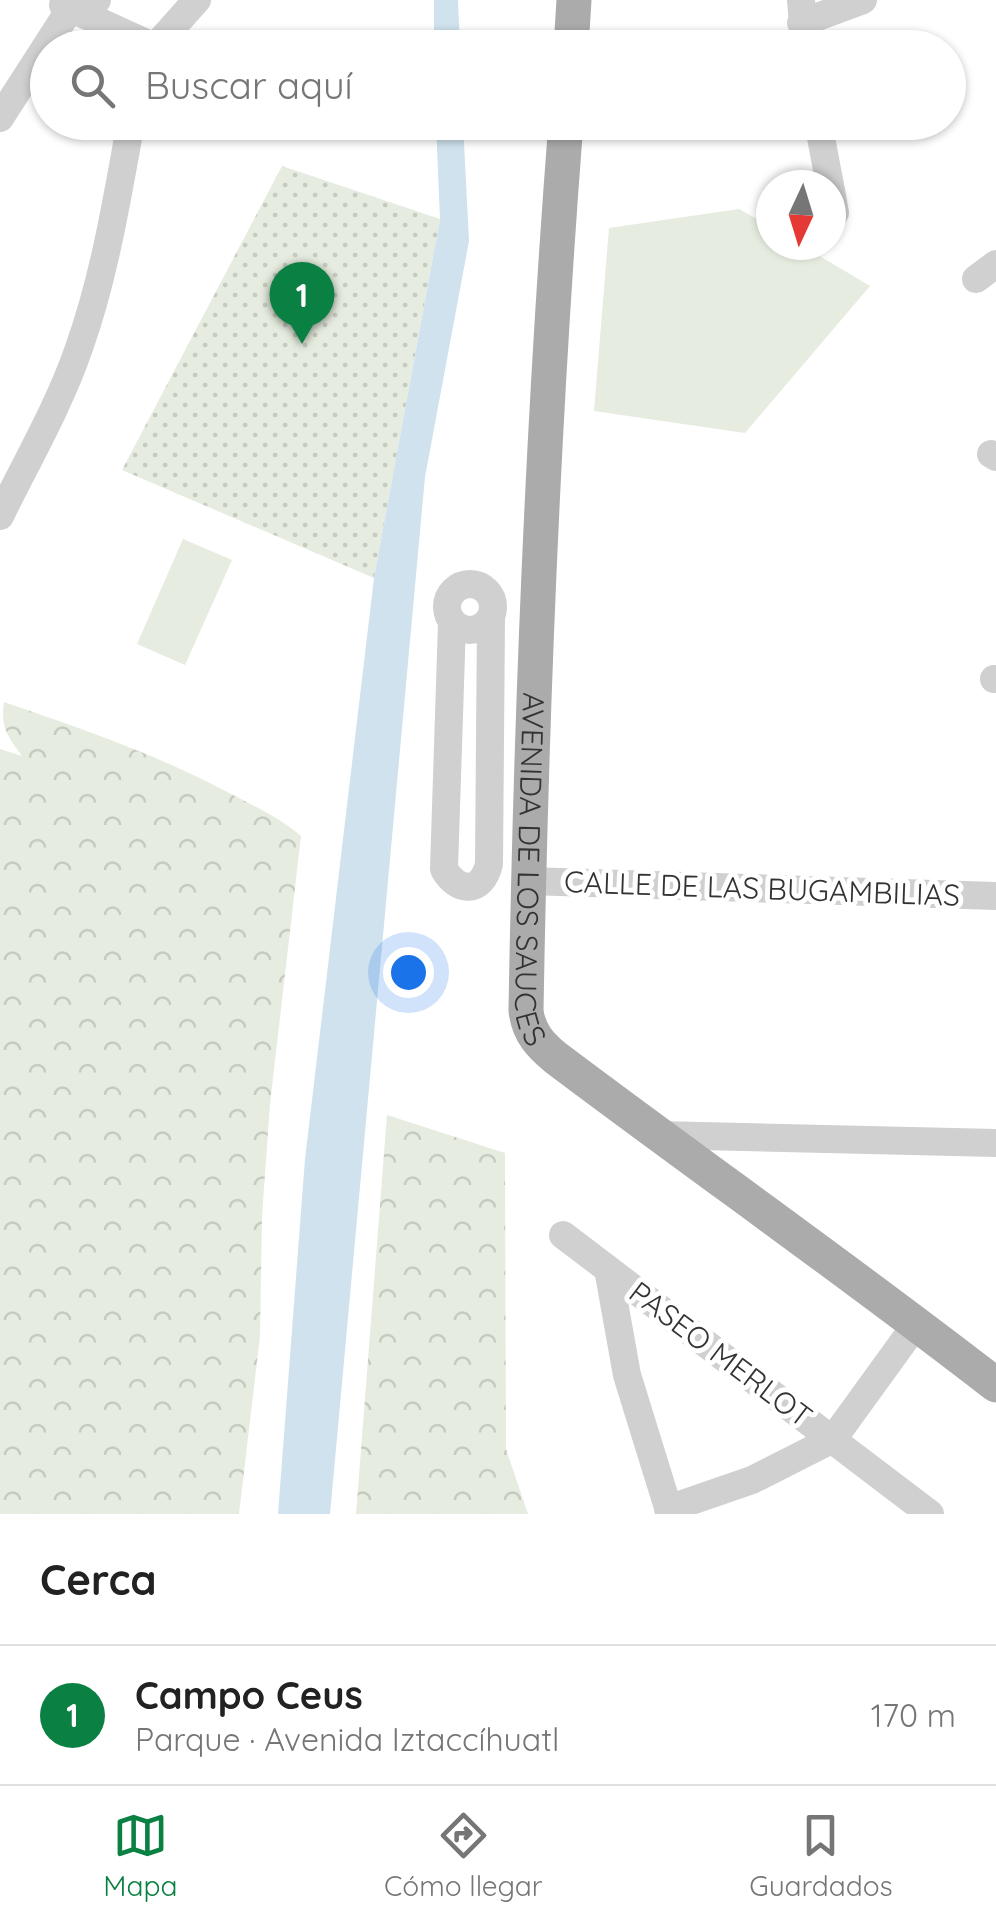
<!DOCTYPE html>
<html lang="es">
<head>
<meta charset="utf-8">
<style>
	:root { --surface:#fff; --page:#f2f2f2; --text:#222; --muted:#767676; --line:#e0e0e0; --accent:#0b8043 }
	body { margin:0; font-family:Quicksand,sans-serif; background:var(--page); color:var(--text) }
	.compass { position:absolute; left:756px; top:170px; width:90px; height:90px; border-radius:50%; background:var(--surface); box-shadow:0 2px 8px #0004; rotate:184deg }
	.you { position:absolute; left:408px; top:972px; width:35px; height:35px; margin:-25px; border:8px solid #fff; border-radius:50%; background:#1a73e8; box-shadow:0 0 0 15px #1a73e833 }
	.badge { display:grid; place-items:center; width:65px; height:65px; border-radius:50%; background:var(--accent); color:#fff; font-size:32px; font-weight:700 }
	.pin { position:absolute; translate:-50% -82px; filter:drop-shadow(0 2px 5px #0008) }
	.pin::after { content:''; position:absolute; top:52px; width:35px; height:30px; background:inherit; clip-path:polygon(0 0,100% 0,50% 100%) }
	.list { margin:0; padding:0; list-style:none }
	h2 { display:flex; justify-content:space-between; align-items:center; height:130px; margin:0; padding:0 40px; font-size:42px }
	h2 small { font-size:32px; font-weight:400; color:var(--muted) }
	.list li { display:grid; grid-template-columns:65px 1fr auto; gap:30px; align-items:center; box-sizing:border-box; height:140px; padding:0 40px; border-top:2px solid var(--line) }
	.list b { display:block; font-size:38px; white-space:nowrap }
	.list p { margin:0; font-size:32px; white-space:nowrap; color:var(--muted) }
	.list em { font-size:32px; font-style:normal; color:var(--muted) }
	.icon { flex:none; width:55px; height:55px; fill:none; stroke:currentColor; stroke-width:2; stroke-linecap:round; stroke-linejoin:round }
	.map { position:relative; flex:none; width:996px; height:1514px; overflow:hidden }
	.search { position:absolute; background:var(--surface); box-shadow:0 2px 8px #0004; left:30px; right:30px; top:30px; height:110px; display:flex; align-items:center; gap:25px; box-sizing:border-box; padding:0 35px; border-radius:55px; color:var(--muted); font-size:38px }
	.sheet { height:270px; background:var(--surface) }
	nav { display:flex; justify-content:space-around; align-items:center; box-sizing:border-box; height:140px; border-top:2px solid var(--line); background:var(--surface); font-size:28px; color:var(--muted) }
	nav a { display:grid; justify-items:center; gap:5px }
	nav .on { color:var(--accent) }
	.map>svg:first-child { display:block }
	.grass { fill:#e6ecdf }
	.forest { fill:url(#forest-crowns) }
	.park { fill:url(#park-dots) }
	.water { fill:#cfe2ee }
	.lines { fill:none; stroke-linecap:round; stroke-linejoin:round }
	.minor { stroke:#d0d0d0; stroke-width:28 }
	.major { stroke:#ababab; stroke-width:35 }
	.labels { text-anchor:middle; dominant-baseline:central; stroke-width:10; stroke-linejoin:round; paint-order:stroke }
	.street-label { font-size:30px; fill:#333; stroke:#fff }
</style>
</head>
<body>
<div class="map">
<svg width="996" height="1514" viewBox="0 0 996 1514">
	<defs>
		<pattern id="forest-crowns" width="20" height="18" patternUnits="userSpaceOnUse" patternTransform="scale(2.5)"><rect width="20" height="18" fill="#e6ecdf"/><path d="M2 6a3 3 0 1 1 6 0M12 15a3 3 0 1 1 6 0" fill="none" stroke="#c6cbc0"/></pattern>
		<pattern id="park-dots" width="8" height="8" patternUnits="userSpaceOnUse" patternTransform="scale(2.5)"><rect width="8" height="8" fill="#e6ecdf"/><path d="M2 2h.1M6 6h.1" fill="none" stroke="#c6cbc0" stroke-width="1.8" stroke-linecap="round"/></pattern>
	</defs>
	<rect width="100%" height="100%" fill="#fff"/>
	<!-- grass -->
	<path class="grass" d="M739 209 771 227V245H801L870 286 745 433 594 411 609 228Z
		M183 539 232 560 185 665 137 644Z"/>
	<!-- forest -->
	<path class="forest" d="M4 702C83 729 161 756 235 796 258 808 281 819 301 836L270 1104 262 1216 260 1336 239 1514H0V749L22 756C8 737 0 727 4 702Z
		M387 1115 505 1153 506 1449 528 1514H356Z"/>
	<!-- park -->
	<path class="park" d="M282 166 440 219 374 578 122 470Z"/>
	<!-- water -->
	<path class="water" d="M434 0H458L460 47H434Z
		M436 123H463L469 241 425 477 330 1514H278L305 1159 374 578 440 219Z"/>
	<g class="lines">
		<!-- minor -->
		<path class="minor" d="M801 0 805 48
			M63 5 157 48
			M801 23 863 0
			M154 48 197 0
			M0 118 70 9 97 0
			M818 122 830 185
			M831 190 835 213
			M976 279 996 264
			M991 454 996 457
			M0 516C27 461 59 406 79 348 105 275 117 198 131 122
			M447 607a23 23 0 1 1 46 0a23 23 0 1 1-46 0Z
			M452 623 444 869C457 893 482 894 489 864L491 617
			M994 679H996
			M528 881 996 896
			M658 1135 996 1143
			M563 1235 930 1514
			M608 1269 627 1375 670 1514
			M668 1509 752 1480 833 1439 917 1323"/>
		<!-- major -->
		<g class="major">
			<path d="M571 48 574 0"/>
			<path id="s1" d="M566 122C543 418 531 714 526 1011 529 1033 540 1045 556 1058 702 1168 852 1273 996 1385"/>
		</g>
	</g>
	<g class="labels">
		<!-- street labels -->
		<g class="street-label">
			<text stroke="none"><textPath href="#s1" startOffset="748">AVENIDA DE LOS SAUCES</textPath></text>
			<text transform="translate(762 888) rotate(2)">CALLE DE LAS BUGAMBILIAS</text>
			<text transform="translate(721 1354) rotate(37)">PASEO MERLOT</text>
		</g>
	</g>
</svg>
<svg class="compass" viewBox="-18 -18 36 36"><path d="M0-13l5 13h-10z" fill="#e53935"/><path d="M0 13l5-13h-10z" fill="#767676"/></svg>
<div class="you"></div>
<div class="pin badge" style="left:302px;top:344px">1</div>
<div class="search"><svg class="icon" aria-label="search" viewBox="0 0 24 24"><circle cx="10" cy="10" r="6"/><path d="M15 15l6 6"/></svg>Buscar aquí</div>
</div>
<section class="sheet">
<h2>Cerca<small></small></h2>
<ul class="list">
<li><span class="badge">1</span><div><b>Campo Ceus</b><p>Parque · Avenida Iztaccíhuatl</p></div><em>170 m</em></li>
</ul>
</section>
<nav>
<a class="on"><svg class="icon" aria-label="map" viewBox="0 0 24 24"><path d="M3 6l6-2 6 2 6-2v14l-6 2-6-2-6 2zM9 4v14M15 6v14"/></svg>Mapa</a>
<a><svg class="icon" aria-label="directions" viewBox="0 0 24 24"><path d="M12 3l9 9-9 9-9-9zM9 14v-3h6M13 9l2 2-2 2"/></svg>Cómo llegar</a>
<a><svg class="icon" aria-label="saved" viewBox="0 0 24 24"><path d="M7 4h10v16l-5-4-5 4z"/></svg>Guardados</a>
</nav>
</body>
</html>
